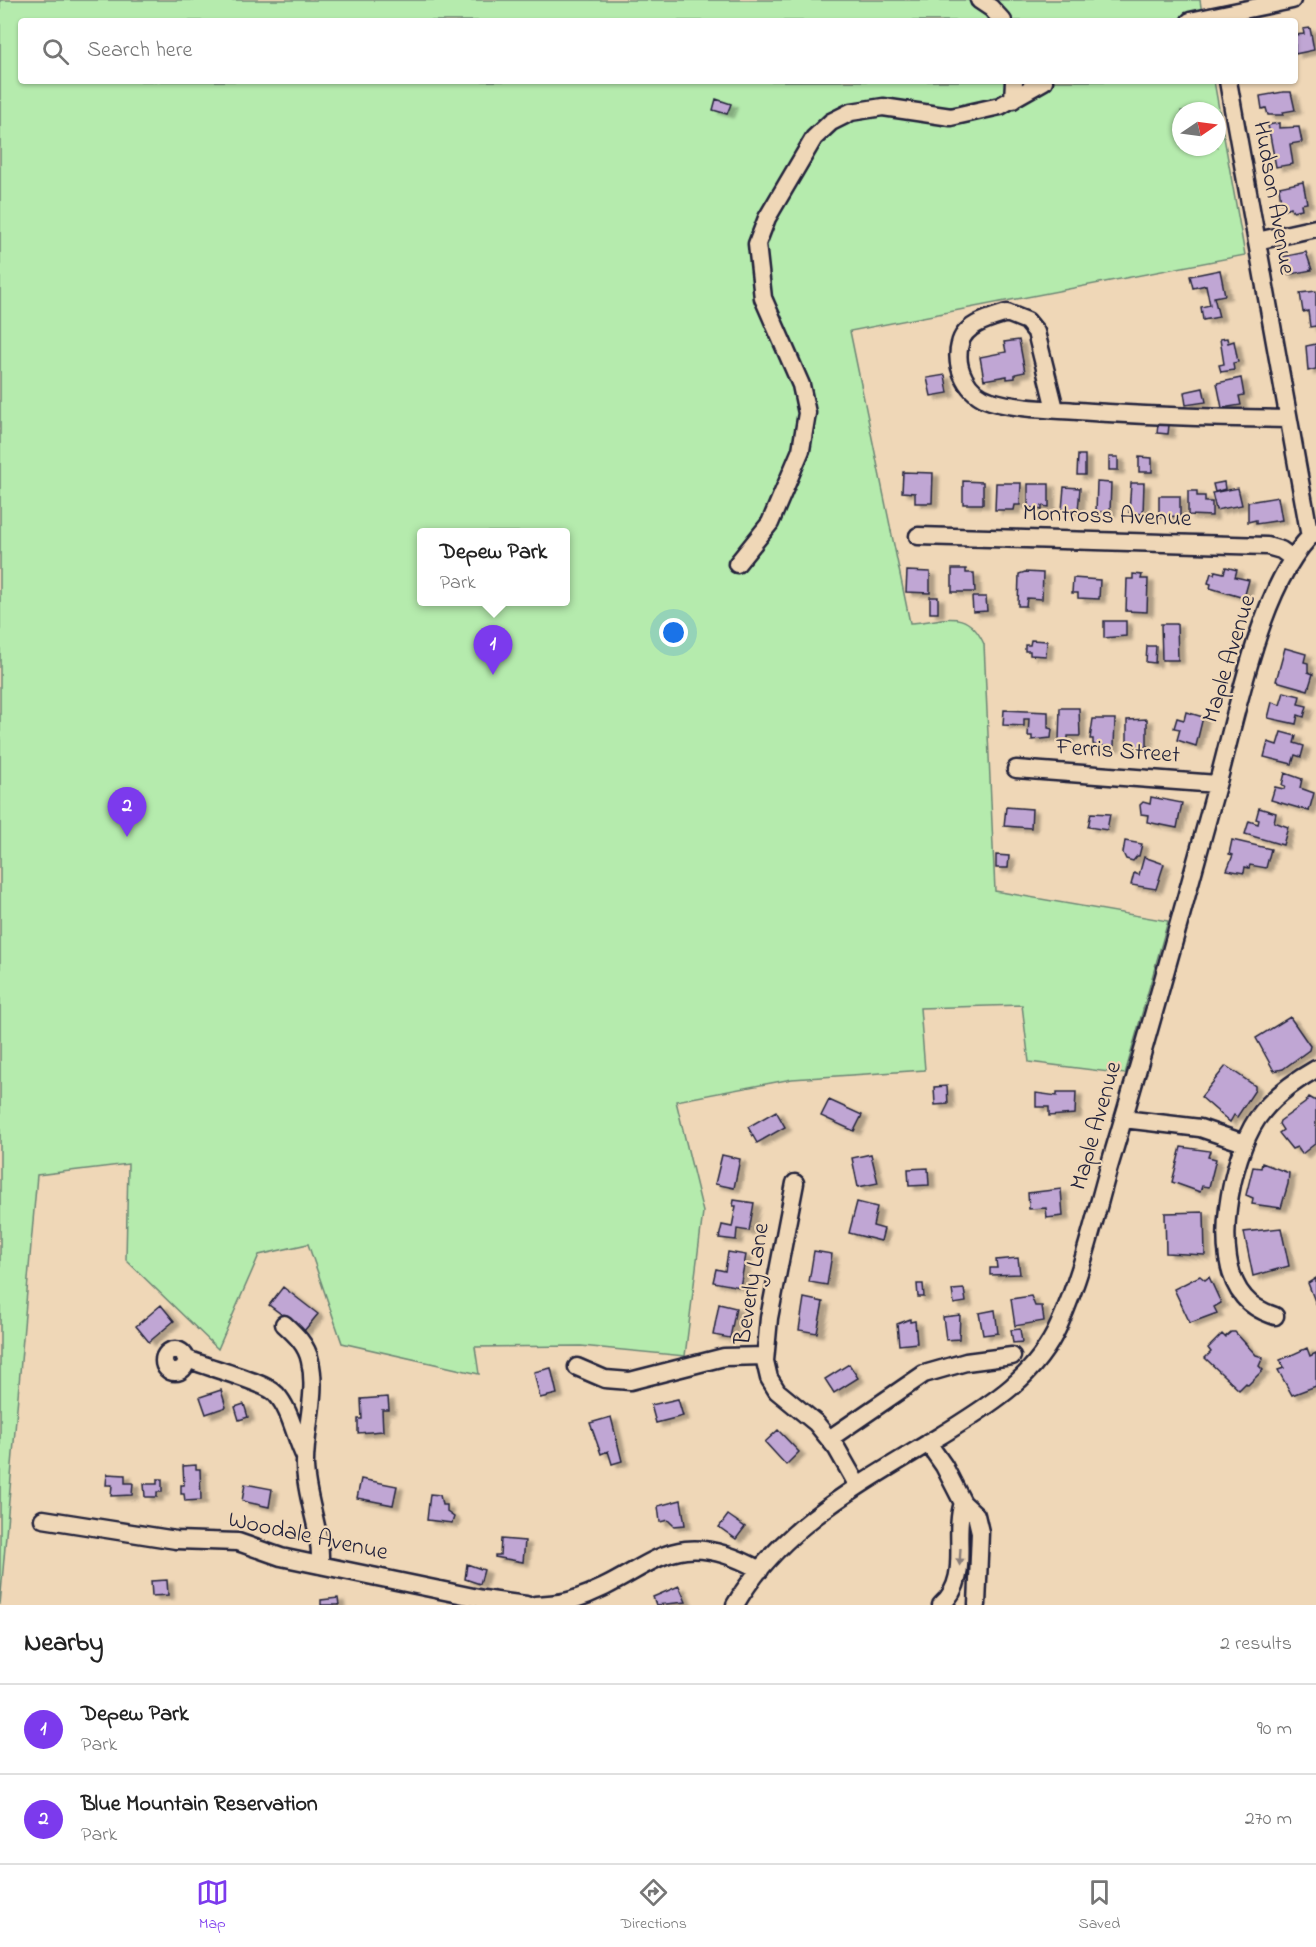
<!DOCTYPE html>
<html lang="en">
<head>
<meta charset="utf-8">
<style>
	:root { --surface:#fff; --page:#f6f6f6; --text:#222; --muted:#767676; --line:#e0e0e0; --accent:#7c3aed }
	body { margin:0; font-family:"Indie Flower",sans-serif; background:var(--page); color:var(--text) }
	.compass { position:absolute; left:1172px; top:102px; width:54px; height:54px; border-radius:50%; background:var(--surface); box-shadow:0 2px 4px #0004; rotate:77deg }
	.you { position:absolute; left:674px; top:633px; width:21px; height:21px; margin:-15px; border:4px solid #fff; border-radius:50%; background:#1a73e8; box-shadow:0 0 0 9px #1a73e833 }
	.badge { display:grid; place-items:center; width:39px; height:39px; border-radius:50%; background:var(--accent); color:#fff; font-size:20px; font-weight:700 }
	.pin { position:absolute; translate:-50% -50px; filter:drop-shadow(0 2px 3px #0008) }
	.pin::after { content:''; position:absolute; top:32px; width:21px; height:18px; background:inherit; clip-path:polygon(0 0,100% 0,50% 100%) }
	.popup { position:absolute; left:417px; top:528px; width:153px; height:78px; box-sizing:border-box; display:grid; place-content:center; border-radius:6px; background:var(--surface); filter:drop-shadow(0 2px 4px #0005); font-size:20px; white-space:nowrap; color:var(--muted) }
	.popup b { font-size:22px; color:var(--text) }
	.popup::after { content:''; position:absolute; left:50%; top:100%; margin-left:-12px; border:12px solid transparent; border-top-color:var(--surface) }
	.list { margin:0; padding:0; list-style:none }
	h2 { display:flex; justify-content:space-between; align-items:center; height:78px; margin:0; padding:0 24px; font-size:26px }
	h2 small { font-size:20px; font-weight:400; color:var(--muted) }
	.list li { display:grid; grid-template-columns:39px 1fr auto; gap:18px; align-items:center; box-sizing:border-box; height:90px; padding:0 24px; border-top:2px solid var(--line) }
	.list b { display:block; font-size:22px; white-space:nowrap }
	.list p { margin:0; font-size:20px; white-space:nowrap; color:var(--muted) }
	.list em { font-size:20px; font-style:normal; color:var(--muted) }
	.icon { flex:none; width:33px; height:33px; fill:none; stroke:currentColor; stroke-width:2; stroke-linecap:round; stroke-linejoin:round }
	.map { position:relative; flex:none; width:1316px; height:1605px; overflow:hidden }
	.search { position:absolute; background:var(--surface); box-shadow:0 2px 4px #0004; left:18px; right:18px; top:18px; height:66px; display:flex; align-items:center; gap:15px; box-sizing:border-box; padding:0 21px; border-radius:6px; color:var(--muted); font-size:22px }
	.sheet { height:258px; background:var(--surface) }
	nav { display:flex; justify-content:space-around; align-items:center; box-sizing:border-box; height:84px; border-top:2px solid var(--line); background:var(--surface); font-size:16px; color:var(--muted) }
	nav a { display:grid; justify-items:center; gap:3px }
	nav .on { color:var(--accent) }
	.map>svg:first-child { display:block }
	.green { fill:#b5ebad; stroke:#6c8674; stroke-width:1.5; fill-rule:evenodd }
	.building { fill:#c0a6d4; stroke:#22223b; stroke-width:1.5; filter:url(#shadow) }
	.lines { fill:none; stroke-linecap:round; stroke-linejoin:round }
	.minor-casing { stroke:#22223b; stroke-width:21 }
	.minor { stroke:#efd7b7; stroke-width:16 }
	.oneway { fill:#887c79 }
	.labels { text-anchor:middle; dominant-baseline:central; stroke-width:4.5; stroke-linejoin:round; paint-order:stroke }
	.street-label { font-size:24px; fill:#22223b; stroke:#efd7b7 }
</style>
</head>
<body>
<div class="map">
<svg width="1316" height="1605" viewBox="0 0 1316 1605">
	<defs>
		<filter id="shadow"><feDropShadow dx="6" dy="3.5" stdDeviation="1.5" flood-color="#0004"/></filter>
	</defs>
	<rect width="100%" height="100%" fill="#efd7b7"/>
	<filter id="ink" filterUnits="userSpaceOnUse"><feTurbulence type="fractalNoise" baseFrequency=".0167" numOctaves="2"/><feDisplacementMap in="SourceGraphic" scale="12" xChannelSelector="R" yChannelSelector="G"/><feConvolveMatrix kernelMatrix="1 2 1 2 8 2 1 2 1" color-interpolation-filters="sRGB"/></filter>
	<g filter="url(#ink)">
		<!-- green -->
		<path class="green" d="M0 0H1200L1203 21H21V81H1214L1245 255 850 331 910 623C943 622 966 605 984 644L995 891 1168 921 1125 1074 1029 1062 1022 1005 920 1008 925 1070 792 1079 676 1101 703 1212 685 1356 581 1346 475 1347 479 1374 342 1343 308 1244 259 1255 218 1349 126 1260 128 1164 37 1175 0 1605ZM1181 111H1217V147H1181ZM421 532H565V602H421Z"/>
		<!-- building -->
		<path class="building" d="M1310 28 1314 50 1295 54V35L1304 34 1303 29Z
			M1283 92H1291L1295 110 1283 112 1284 115H1268L1266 108 1262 109 1260 96Z
			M716 99 731 104 727 114 713 110Z
			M1279 123V128L1299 127 1302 142 1290 144 1293 164 1276 167 1268 125Z
			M1303 182 1307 203 1301 204 1302 209 1292 211 1291 207 1285 209 1284 202 1281 203 1279 187Z
			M1306 252 1312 270 1286 275 1282 257Z
			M1220 270 1225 295 1214 297 1219 317 1203 320 1201 307 1210 305 1206 285 1193 288 1190 276Z
			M1316 291V326L1310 327 1308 311 1303 312 1300 293Z
			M1227 338 1228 343 1234 341 1238 362 1233 363 1234 370 1221 372 1219 365 1224 364 1220 339Z
			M1019 340 1025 372 1015 374V378L1007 379V376L984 380 980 357 1006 352 1004 342Z
			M1316 344V369L1308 371 1306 346Z
			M945 375 948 393 931 396 927 378Z
			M1241 378 1244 395 1239 396 1241 405 1222 408 1217 383Z
			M1203 388 1206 402 1186 405 1184 392Z
			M1158 424 1169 425 1168 434 1157 433Z
			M1078 455H1085V475H1077Z
			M1109 457H1118V470H1109Z
			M1139 457 1152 458V472H1139Z
			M903 472 933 473 932 503H915V493L902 492Z
			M963 481 983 482V504H963Z
			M1097 482 1111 483 1110 512H1096Z
			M1224 482 1225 489 1215 492 1213 484Z
			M996 483H1021L1020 505H1015L1014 510H995Z
			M1131 483H1144L1143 514 1129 513Z
			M1028 484H1049V507L1042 506V510L1028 507Z
			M1064 487 1080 488 1078 511 1062 510Z
			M1238 488 1242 505 1216 510 1212 493Z
			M1188 491H1197V496H1205V502H1212V516L1188 515Z
			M1159 496H1180V516L1159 517Z
			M1278 497 1282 520 1256 524V520L1248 522V502Z
			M1226 567 1237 570 1235 577 1249 580 1244 598 1210 588 1211 584 1208 583 1211 573 1214 574 1215 571 1224 573Z
			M952 569H966V573H974L975 592H952Z
			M907 571 930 572V593L906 592Z
			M1025 572 1043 573 1042 599 1027 598 1026 606H1018L1019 574Z
			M1133 574 1142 575 1141 579H1148L1147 612 1126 611 1127 579H1133Z
			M1073 578 1100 580 1099 599 1078 598V593H1072Z
			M930 597H938V613H930Z
			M972 597H986L987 611 973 612Z
			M1104 621H1126V636L1104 638Z
			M1161 624H1177L1178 660H1162Z
			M1031 640 1047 641 1046 656 1030 655V651H1025V645H1030Z
			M1147 646H1156L1155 663 1146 662Z
			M1285 648 1306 654 1304 662 1308 663V672L1313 674 1308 690 1276 681Z
			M1284 692 1300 696 1298 704 1307 706 1304 717 1298 715 1296 724 1268 718 1272 702 1280 705Z
			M1060 708H1079L1080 736H1068V740H1059Z
			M1004 710 1048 712V728L1052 729 1051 738 1032 740V736H1028L1029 719H1024V726L1003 725Z
			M1186 712 1203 717 1196 746 1177 740 1180 729 1174 728 1177 718 1184 720Z
			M1093 719H1115L1114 747 1097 746 1093 744V739H1090Z
			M1147 719V747H1127V720Z
			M1281 732 1296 736 1294 743 1304 746 1301 757 1295 755 1292 764 1264 757 1268 742 1277 745Z
			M1285 773 1302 779 1300 788 1314 793 1309 811 1271 800 1275 787 1284 789 1285 786 1282 785Z
			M1151 797 1182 803 1177 828 1147 822 1148 815 1141 814 1140 805 1143 802 1150 804Z
			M1006 807 1032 809 1031 828 1004 826Z
			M1259 808 1276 813 1274 822 1288 827 1283 845 1245 834 1249 821 1258 824 1259 820 1256 819Z
			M1091 813 1110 814 1107 830 1088 827Z
			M1232 840 1271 849 1266 868 1250 865 1249 868 1245 867 1244 873 1227 870 1233 855 1229 854Z
			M1125 841 1142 844 1139 856H1137L1133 861 1126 859 1123 853Z
			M996 855 1009 856 1008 868H996Z
			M1144 857 1164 864 1156 889 1131 885 1134 873 1139 875Z
			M1290 1017 1310 1046 1309 1050 1283 1069 1274 1071 1256 1038Z
			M1226 1066 1255 1086V1090L1237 1117 1234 1115 1230 1122 1201 1097Z
			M947 1086 948 1104 935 1105 934 1087Z
			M1057 1092H1076L1075 1114 1049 1116V1107H1036V1093L1057 1096Z
			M1309 1097 1316 1101V1143L1302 1154 1297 1147 1292 1149 1279 1133 1283 1130 1279 1124 1280 1121 1305 1103Z
			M829 1100 862 1115 854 1131 821 1116Z
			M776 1111 785 1127 757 1143 748 1127Z
			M1181 1147 1210 1151 1208 1157 1216 1159 1209 1187 1202 1186 1200 1192 1172 1182Z
			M871 1154 878 1183 858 1187 852 1158Z
			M722 1155 740 1159 734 1188 715 1184Z
			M1262 1163 1289 1173 1288 1184 1281 1208 1252 1204 1253 1198 1246 1195 1253 1167 1261 1168Z
			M928 1168 929 1185 909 1186 908 1169Z
			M1061 1189 1063 1216 1047 1218 1046 1208 1029 1209 1028 1193Z
			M734 1200 754 1203 749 1231 737 1229 736 1240 719 1238 722 1225 732 1227 736 1206H733Z
			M857 1202 877 1207 873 1226 884 1229 881 1241 849 1233Z
			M1204 1212 1205 1255 1166 1253 1165 1213Z
			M1281 1228 1289 1266 1253 1276 1244 1232Z
			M814 1251 832 1254 827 1285 809 1282Z
			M728 1252 746 1255 740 1287 713 1282 716 1269 725 1271Z
			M1018 1258 1020 1274 990 1275V1268H997L996 1260Z
			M1200 1276 1205 1280 1209 1277 1221 1303 1214 1307 1217 1313 1190 1323 1174 1289Z
			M1316 1278V1304L1308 1283Z
			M917 1284H923L924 1297H918Z
			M283 1287 318 1314 304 1331 269 1305Z
			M964 1289 966 1302 954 1304 952 1290Z
			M1031 1296 1035 1306H1042L1044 1321 1015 1326 1011 1299Z
			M804 1298 823 1302 817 1333 799 1330Z
			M719 1304 736 1308 730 1338 713 1335Z
			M161 1305 174 1321 149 1342 136 1326Z
			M995 1310 998 1333 983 1335 979 1313Z
			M960 1315 959 1339 946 1340 943 1317Z
			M910 1319V1322L915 1321 917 1343 899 1345 897 1324Z
			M1020 1329 1022 1342 1013 1343 1011 1330Z
			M1231 1332H1235L1256 1355 1263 1357 1259 1366 1263 1370 1248 1385 1246 1383 1239 1390 1205 1358 1211 1352 1208 1348 1222 1334 1225 1337Z
			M1307 1348 1310 1356 1316 1353V1386L1292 1395 1278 1370 1284 1368 1280 1360Z
			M849 1364 858 1378 834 1393 825 1379Z
			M551 1368 557 1394 540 1398 534 1372Z
			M221 1390 226 1407 206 1414 200 1397Z
			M388 1397 389 1410H382L383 1431 358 1433V1419H362L361 1399Z
			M678 1399 683 1416 656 1423 651 1405Z
			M244 1404 248 1417 239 1420 235 1407Z
			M611 1417 622 1461 612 1464 608 1451 601 1454 590 1423Z
			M778 1430 799 1452 786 1465 765 1442Z
			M196 1465V1469H200L201 1500 185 1501 184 1494H181V1485H184L183 1466Z
			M107 1474 125 1475V1483H133L132 1495 111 1496 112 1485H106Z
			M157 1479H162V1492H157V1497H145L144 1484H157Z
			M361 1479 397 1486 393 1505 357 1498Z
			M245 1484 272 1489 269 1507 242 1501Z
			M430 1494 440 1495 442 1505H447V1512L454 1517 452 1523 427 1520Z
			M681 1500 685 1525 674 1526 668 1520 660 1522 658 1506Z
			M728 1515 745 1527 736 1539 719 1527Z
			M501 1539 525 1541 523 1562 495 1557V1555H500Z
			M467 1564 484 1570 480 1584 465 1579Z
			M167 1580 168 1595 152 1596 151 1581Z
			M679 1586 686 1602 656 1605 653 1597Z
			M338 1598 339 1605H321V1600Z"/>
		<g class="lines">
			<defs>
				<path id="minor" d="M979 0 991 8 1003 21
					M1190 21 1292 0
					M1228 81 1310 537
					M1013 100 1014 81
					M1257 241 1316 228
					M1055 409 1036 332 1027 321 1007 313C991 318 964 324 960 344 954 367 967 394 991 401 1018 409 1050 409 1078 411 1148 416 1217 418 1288 419
					M918 536 1267 546 1281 550 1292 558
					M737 564 770 523 801 450 807 413 801 385 763 298 757 244 767 218 814 138 831 122 851 112 883 107 951 117 1000 106 1044 81
					M1016 769 1217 784
					M1124 1119 1200 1128 1244 1143
					M795 1183 769 1318 765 1361 769 1378 777 1391 816 1423 837 1449 858 1486
					M1275 1316C1263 1312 1252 1307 1244 1297 1210 1258 1231 1158 1257 1119 1272 1097 1293 1082 1316 1069
					M284 1324C295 1334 307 1345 310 1361 318 1394 304 1432 305 1466 306 1500 322 1531 320 1565
					M164 1361a11 11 0 1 1 22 0a11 11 0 1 1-22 0Z
					M185 1358C205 1367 266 1382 276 1394 291 1410 295 1438 305 1457
					M577 1367 605 1379 630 1381 724 1357 765 1356
					M829 1439 924 1374 966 1362 1012 1356
					M928 1443 944 1466 963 1503 976 1515 980 1532 977 1605
					M43 1519 176 1540 238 1542 281 1557 483 1599 526 1605
					M535 1605C547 1604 560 1604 572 1600 650 1576 668 1519 760 1570
					M735 1605C780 1526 865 1482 940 1436 988 1406 1035 1379 1059 1325 1082 1274 1094 1220 1109 1167 1148 1038 1183 908 1219 778 1238 709 1262 578 1316 531
					M941 1605C972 1579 952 1536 963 1503"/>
			</defs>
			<!-- minor casing -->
			<use href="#minor" class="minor-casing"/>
			<!-- minor -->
			<use href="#minor" class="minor"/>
		</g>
		<!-- one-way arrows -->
		<defs><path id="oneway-solid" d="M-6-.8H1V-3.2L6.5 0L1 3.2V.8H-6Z" transform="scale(1.5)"/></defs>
		<use class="oneway" href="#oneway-solid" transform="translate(960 1557) rotate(93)"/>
	</g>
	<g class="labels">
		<!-- street labels -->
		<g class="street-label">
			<text transform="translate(1273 198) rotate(80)">Hudson Avenue</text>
			<text transform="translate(1107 517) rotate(2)">Montross Avenue</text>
			<text transform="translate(1230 659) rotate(-73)">Maple Avenue</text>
			<text transform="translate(1118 752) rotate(4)">Ferris Street</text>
			<text transform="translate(1097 1126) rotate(-74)">Maple Avenue</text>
			<text transform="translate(753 1284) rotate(-81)">Beverly Lane</text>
			<text transform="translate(308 1537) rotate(12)">Woodale Avenue</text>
		</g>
	</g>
</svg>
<svg class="compass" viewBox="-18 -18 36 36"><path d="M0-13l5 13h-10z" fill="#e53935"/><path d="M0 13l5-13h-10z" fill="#767676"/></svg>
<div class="you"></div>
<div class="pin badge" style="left:493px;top:675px">1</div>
<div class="popup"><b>Depew Park</b>Park</div>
<div class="pin badge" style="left:127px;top:837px">2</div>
<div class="search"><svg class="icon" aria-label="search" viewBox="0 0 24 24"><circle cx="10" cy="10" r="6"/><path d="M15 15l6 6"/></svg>Search here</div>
</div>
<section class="sheet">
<h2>Nearby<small>2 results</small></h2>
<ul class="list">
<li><span class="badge">1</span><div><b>Depew Park</b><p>Park</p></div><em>90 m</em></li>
<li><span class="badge">2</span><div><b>Blue Mountain Reservation</b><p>Park</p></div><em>270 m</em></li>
</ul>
</section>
<nav>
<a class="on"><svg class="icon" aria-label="map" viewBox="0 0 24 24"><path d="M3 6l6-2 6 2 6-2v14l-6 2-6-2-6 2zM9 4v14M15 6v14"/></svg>Map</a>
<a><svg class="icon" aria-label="directions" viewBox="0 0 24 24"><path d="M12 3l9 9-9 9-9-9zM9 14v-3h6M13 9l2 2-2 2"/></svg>Directions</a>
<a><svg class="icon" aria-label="saved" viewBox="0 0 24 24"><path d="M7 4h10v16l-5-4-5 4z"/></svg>Saved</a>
</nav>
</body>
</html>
